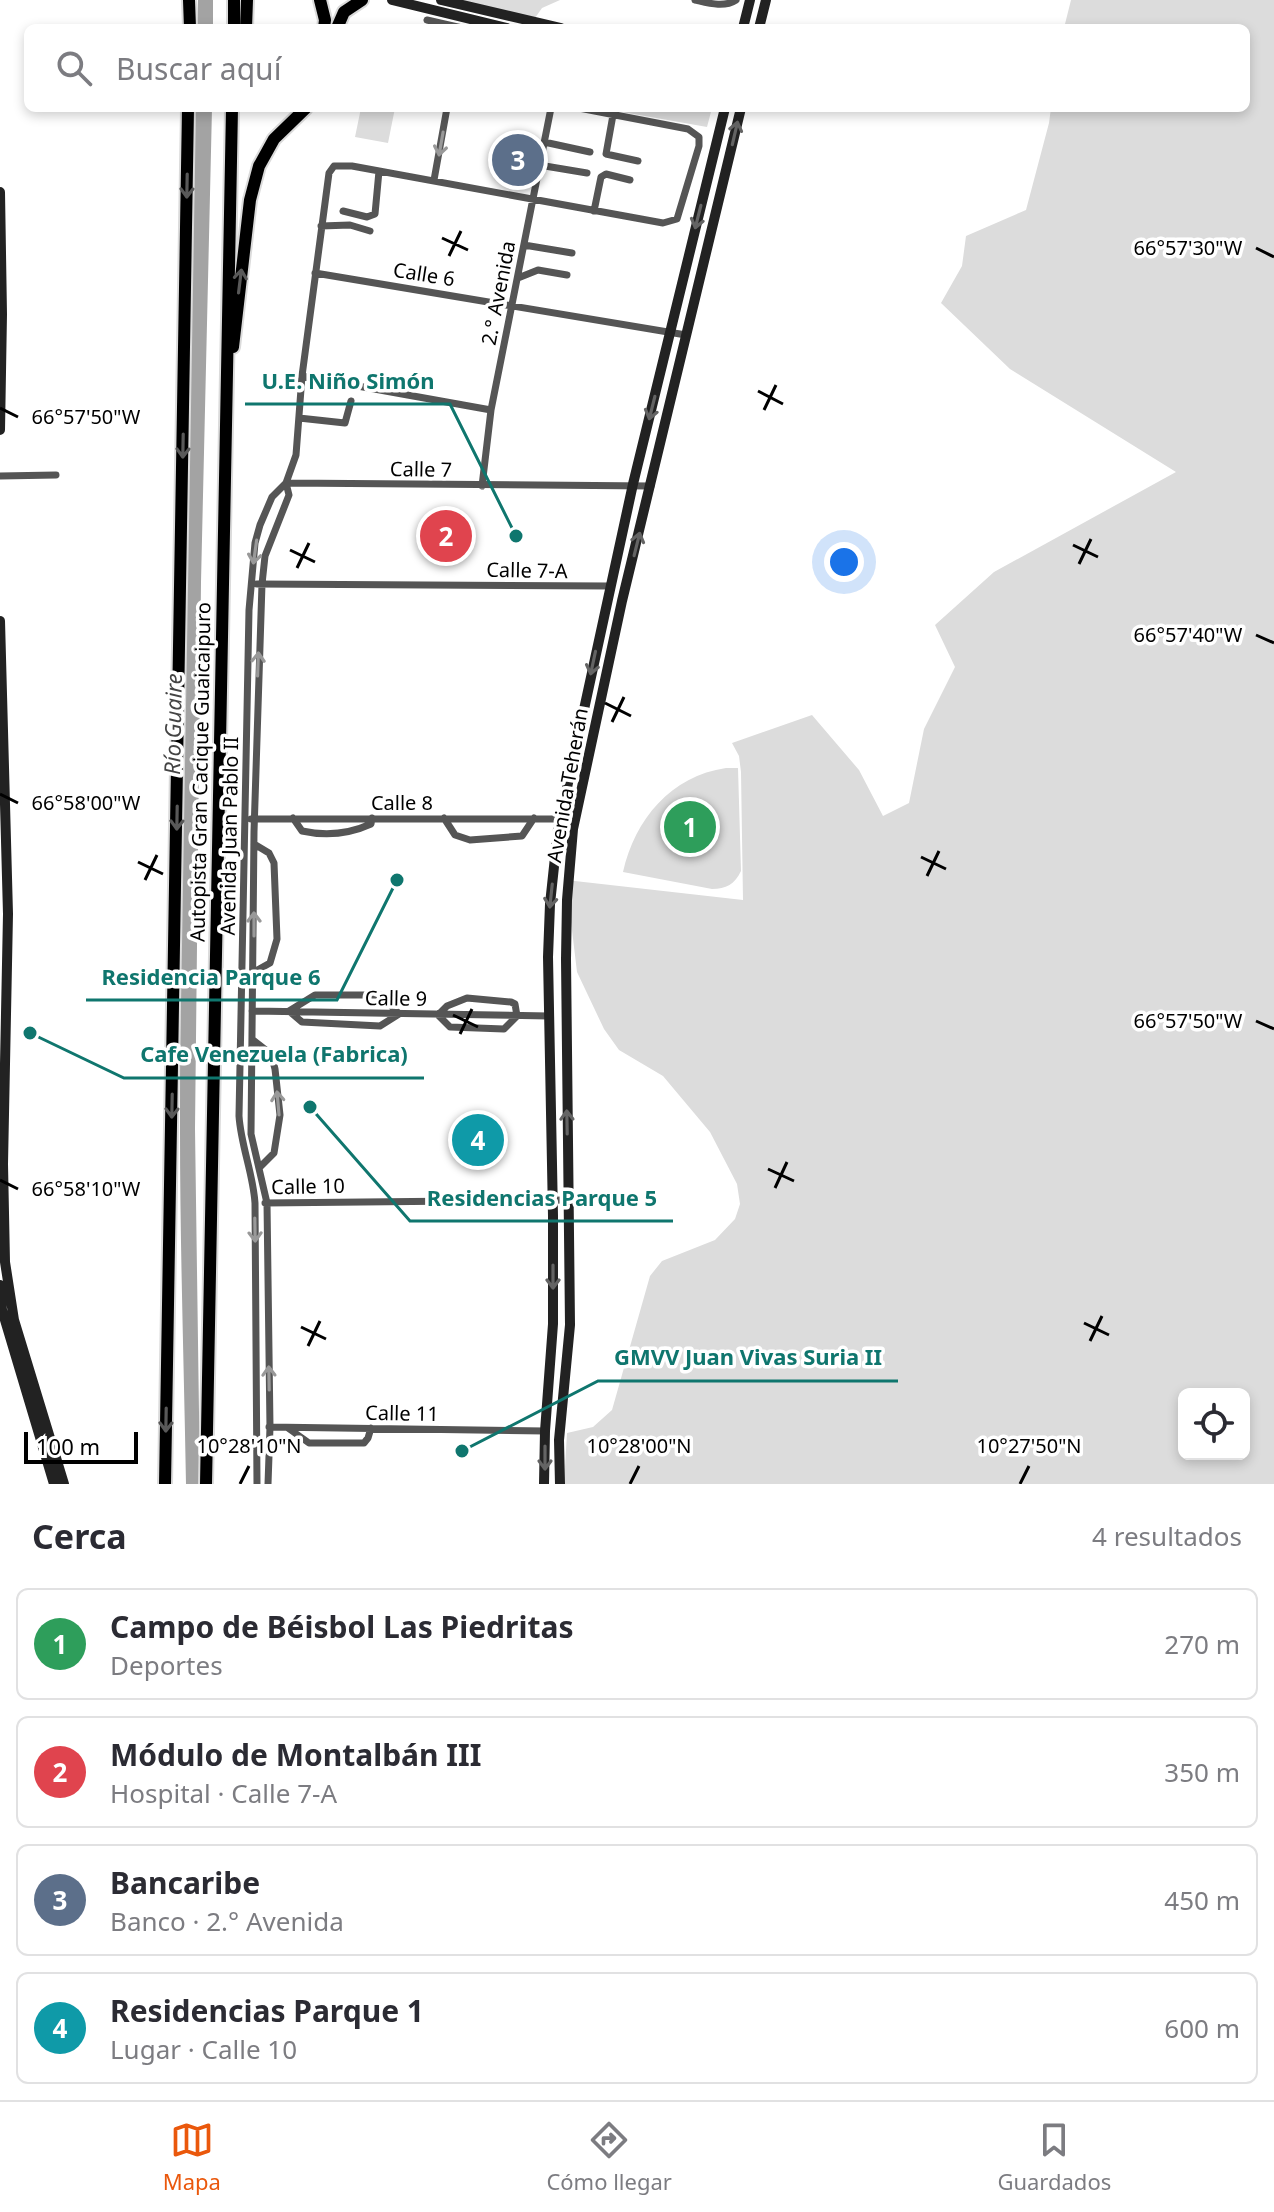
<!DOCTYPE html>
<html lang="es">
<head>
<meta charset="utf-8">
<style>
	:root { --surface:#fff; --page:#f7f7f7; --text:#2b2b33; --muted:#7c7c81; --line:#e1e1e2; --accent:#ea580c }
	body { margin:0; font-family:"Noto Sans",sans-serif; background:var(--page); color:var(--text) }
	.controls { position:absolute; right:24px; bottom:24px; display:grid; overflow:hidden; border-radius:12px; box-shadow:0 4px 12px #0003 }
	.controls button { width:72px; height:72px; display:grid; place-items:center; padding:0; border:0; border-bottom:2px solid var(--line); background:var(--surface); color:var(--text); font:40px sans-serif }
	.scale { position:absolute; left:24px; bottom:20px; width:114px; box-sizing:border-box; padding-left:8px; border:4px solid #000; border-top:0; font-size:22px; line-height:28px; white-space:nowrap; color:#000; -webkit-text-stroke:6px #fff; paint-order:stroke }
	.you { position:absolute; left:844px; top:562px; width:28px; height:28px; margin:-20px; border:6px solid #fff; border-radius:50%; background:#1a73e8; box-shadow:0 0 0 12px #1a73e833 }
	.badge { display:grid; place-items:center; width:52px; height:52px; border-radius:50%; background:var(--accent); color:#fff; font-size:26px; font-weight:700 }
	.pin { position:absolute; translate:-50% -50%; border:4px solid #fff; box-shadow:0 2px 8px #0006 }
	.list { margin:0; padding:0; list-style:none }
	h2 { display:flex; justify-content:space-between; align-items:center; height:104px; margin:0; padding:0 32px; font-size:34px }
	h2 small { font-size:26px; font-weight:400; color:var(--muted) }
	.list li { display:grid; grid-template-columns:52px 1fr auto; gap:24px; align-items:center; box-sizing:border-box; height:112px; margin:0 16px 16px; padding:0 16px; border:2px solid var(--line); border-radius:12px }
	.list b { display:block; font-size:30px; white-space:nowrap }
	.list p { margin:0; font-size:26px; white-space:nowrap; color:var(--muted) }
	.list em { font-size:26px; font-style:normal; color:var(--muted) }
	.icon { flex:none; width:44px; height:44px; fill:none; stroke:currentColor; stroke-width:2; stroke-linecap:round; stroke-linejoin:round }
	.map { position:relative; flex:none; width:1274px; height:1484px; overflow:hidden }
	.search { position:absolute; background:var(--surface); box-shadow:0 4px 12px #0003; left:24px; right:24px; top:24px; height:88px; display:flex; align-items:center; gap:20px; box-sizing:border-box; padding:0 28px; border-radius:12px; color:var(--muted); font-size:30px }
	.sheet { height:616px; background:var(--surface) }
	nav { display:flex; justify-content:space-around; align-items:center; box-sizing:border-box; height:112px; border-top:2px solid var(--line); background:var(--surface); font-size:22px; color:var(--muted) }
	nav a { display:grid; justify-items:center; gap:4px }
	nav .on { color:var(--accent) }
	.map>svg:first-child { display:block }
	.green { fill:#dcdcdc; fill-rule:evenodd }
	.water { fill:#a3a3a3 }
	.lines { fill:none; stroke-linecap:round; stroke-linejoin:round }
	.highway-casing { stroke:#dbdbdb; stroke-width:16 }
	.street { stroke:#555; stroke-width:7 }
	.secondary { stroke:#222; stroke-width:10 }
	.highway { stroke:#000; stroke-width:12 }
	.oneway { stroke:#646464 }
	.oneway2 { stroke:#999 }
	.oneway3 { stroke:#595959 }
	.ticks { fill:none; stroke:#000; stroke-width:3 }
	.labels { text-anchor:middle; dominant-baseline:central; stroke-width:7; stroke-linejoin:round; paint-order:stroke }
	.street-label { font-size:20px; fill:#000; stroke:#fff }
	.water-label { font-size:22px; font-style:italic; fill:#444; stroke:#fff }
	.ticks-label { font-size:20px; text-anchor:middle; fill:#000; stroke:#fff; stroke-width:7; stroke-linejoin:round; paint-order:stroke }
	.leader { fill:none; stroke:#0f766e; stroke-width:3 }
	.callout-dot { fill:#0f766e; stroke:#fff; stroke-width:3 }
	.callout-label { font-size:22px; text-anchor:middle; font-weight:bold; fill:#0f766e; stroke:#fff; stroke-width:7; stroke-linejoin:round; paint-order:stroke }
</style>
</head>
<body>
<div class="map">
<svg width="1274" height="1484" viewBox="0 0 1274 1484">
	<rect width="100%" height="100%" fill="#fff"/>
	<!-- green -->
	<path class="green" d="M441 0H560L542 8 535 18Z
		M1071 0H1274V1484H564L567 1433 593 1427 612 1410 650 1276 662 1261 715 1240 735 1219 740 1204 737 1184 710 1132 663 1076 619 1050 604 1029 577 972 566 880 743 900 741 772 739 756 732 743 812 715 859 770 883 816 909 803 924 729 955 667 935 625 994 572 1176 472 1010 369 941 303 962 266 966 236 1026 210 1049 123 1051 108H1246V28H1064ZM1184 1394H1244V1454H1184Z
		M361 108H395L388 143 355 137Z
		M600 108H712L707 127Z
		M726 768H738L741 871C735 884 726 889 712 889L623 872C635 819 671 776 726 768Z"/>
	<!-- water -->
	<path class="water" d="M198 0H213V28H197Z
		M194 108H212L201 582 195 1129 200 1484H186C184 1366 180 1249 180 1131 180 790 187 449 194 108Z"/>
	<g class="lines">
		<defs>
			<path id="highway" d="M189 0 190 28
				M320 0 325 20 324 28
				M234 28V0
				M246 28 247 0
				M337 28 344 12 362 0
				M233 347 250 200 259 166 274 139 306 108
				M165 1484 188 108
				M206 1484 232 108"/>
		</defs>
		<!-- highway casing -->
		<use href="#highway" class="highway-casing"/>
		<!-- street -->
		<path class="street" d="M695 0C708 3 724 8 736 0
			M427 20 462 28
			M613 115 606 154 638 161
			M544 142 590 152
			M539 165 587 173
			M434 180 447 108
			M343 211 367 217 375 214 379 171
			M594 211 601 177 606 174 630 180
			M321 226 350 225 370 231
			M524 245 572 253
			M315 273 686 335
			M518 278 538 270 567 275
			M302 376 491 410
			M299 418 345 423 351 401
			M0 476 56 475
			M286 483 651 486
			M482 486 491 410 551 108
			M257 584 610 586
			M293 818 302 831C325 836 349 834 371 824L372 818
			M444 818 455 835 470 840 522 836 534 818
			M251 819H576
			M254 972 270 963 277 939 274 863 269 853 254 844
			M315 995H381L399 1014 380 1026 302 1022 289 1011Z
			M467 998 511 1002 515 1004 517 1016 504 1029 450 1027 438 1015 447 1006Z
			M252 1011 549 1016
			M253 1040 271 1054 275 1069 280 1115 274 1153 259 1168
			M265 1203 568 1200
			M269 1427 545 1431
			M288 1428 309 1443H364L368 1438 371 1428
			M257 1484 255 1203C253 1173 241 1146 239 1116L249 610 255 543 260 525 272 497 286 483 296 455 302 376 329 173 334 166H352L663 223 677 219 699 146V137L688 129 579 108
			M268 1484 270 1427 267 1203 251 1134 254 832 262 584 265 556 289 495 286 483"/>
		<!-- secondary -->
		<path class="secondary" d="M392 0 507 28
			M441 0 561 28
			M743 28 750 0
			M759 28 766 0
			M0 192 2 314 0 430
			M0 621 8 914 3 1164 5 1262 14 1320 64 1484
			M0 1285 2 1310 54 1484
			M544 1484 545 1431 553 1324V1216L548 957 550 904 558 829 633 484 725 108
			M560 1484 559 1440 570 1325 566 959 567 900 573 829 622 601 741 108"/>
		<!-- highway -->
		<use href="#highway" class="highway"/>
	</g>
	<!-- one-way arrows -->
	<defs><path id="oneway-shaft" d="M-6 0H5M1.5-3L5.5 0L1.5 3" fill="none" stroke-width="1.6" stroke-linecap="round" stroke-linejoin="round" transform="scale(2)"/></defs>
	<g class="oneway">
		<use href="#oneway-shaft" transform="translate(735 133) rotate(-77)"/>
		<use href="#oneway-shaft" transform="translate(698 217) rotate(104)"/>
		<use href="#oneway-shaft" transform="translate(652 408) rotate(104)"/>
		<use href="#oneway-shaft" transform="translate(637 544) rotate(-76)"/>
		<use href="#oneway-shaft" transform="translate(593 663) rotate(102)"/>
		<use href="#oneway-shaft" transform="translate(551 896) rotate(96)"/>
		<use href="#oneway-shaft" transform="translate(567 1122) rotate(-91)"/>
		<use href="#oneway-shaft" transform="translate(553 1277) rotate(90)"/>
		<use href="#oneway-shaft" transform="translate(545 1458) rotate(90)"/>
	</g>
	<g class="oneway2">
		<use href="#oneway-shaft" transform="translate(441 144) rotate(100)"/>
		<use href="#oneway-shaft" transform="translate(255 552) rotate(98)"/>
		<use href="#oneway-shaft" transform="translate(258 664) rotate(-88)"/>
		<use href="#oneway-shaft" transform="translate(254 924) rotate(-90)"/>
		<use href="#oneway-shaft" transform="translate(278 1103) rotate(-95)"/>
		<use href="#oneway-shaft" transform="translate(255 1230) rotate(89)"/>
		<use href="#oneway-shaft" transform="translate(269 1378) rotate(-91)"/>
	</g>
	<g class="oneway3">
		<use href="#oneway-shaft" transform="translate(187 186) rotate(91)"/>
		<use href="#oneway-shaft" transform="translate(240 281) rotate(-83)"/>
		<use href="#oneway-shaft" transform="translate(183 446) rotate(91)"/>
		<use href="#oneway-shaft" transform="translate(177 818) rotate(91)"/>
		<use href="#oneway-shaft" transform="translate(172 1106) rotate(91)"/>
		<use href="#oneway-shaft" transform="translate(166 1420) rotate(91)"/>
	</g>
	<!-- ticks -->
	<path class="ticks" d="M442 238 468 250M1256 248 1274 257M449 256 461 231M758 391 783 404M0 408 18 417M764 410 776 385M1073 545 1098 557M290 550 315 562M1079 564 1091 539M297 568 309 543M1256 635 1274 643M605 703 631 716M612 722 624 697M0 794 18 803M921 857 946 869M138 862 163 874M927 876 939 851M145 880 157 855M453 1015 478 1027M1256 1021 1274 1029M460 1034 472 1009M768 1169 794 1181M0 1180 18 1189M775 1188 787 1162M1084 1323 1109 1335M301 1327 326 1339M1090 1341 1102 1316M308 1346 320 1321M240 1484 249 1466M630 1484 639 1466M1020 1484 1029 1466"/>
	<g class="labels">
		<!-- street labels -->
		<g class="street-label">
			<text transform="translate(424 274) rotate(9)">Calle 6</text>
			<text transform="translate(498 293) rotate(-79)">2.° Avenida</text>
			<text transform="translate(421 469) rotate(1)">Calle 7</text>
			<text transform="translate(527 570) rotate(1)">Calle 7-A</text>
			<text transform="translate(200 772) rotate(-89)">Autopista Gran Cacique Guaicaipuro</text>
			<text transform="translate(567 785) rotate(-80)">Avenida Teherán</text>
			<text x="402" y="802">Calle 8</text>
			<text transform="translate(229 836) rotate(-89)">Avenida Juan Pablo II</text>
			<text transform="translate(396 998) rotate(1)">Calle 9</text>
			<text transform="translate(308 1186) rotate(-1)">Calle 10</text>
			<text transform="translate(402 1413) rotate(1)">Calle 11</text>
		</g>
		<!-- water labels -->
		<g class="water-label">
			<text transform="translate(172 724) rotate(-89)">Río Guaire</text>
		</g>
	</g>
	<g class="ticks-label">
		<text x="1188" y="255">66°57'30"W</text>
		<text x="86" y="424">66°57'50"W</text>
		<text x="1188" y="642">66°57'40"W</text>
		<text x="86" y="810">66°58'00"W</text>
		<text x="1188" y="1028">66°57'50"W</text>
		<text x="86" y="1196">66°58'10"W</text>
		<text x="249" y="1453">10°28'10"N</text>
		<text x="639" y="1453">10°28'00"N</text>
		<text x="1029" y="1453">10°27'50"N</text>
	</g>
	<!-- callouts -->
	<path class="leader" d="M516 536L450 404H245M397 880L337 1000H86M30 1033L124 1078H424M310 1107L410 1221H673M462 1451L598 1381H898"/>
	<g class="callout-dot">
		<circle cx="516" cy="536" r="8"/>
		<circle cx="397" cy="880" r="8"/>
		<circle cx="30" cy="1033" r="8"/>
		<circle cx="310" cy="1107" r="8"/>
		<circle cx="462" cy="1451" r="8"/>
	</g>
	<g class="callout-label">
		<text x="348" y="389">U.E. Niño Simón</text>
		<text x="211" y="985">Residencia Parque 6</text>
		<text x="274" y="1062">Cafe Venezuela (Fabrica)</text>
		<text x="542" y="1206">Residencias Parque 5</text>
		<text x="748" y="1365">GMVV Juan Vivas Suria II</text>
	</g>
</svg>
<div class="controls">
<button><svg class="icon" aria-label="locate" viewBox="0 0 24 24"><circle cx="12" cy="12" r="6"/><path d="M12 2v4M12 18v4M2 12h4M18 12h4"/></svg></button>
</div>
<div class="scale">100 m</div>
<div class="you"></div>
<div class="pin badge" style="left:690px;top:827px;background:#2e9e5b">1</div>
<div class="pin badge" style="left:446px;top:536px;background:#e0444e">2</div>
<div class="pin badge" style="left:518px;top:160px;background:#5c6f8a">3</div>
<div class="pin badge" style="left:478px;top:1140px;background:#0f9aa8">4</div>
<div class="search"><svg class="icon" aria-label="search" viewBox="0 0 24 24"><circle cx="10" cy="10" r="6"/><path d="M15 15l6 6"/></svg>Buscar aquí</div>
</div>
<section class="sheet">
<h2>Cerca<small>4 resultados</small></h2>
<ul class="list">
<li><span class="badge" style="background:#2e9e5b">1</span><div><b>Campo de Béisbol Las Piedritas</b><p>Deportes</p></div><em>270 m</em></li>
<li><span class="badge" style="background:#e0444e">2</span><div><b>Módulo de Montalbán III</b><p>Hospital · Calle 7-A</p></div><em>350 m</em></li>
<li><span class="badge" style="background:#5c6f8a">3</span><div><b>Bancaribe</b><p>Banco · 2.° Avenida</p></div><em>450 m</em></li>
<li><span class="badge" style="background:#0f9aa8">4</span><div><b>Residencias Parque 1</b><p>Lugar · Calle 10</p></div><em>600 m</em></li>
</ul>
</section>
<nav>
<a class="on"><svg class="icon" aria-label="map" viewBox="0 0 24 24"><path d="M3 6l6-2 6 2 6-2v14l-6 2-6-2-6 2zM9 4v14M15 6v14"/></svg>Mapa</a>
<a><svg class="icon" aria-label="directions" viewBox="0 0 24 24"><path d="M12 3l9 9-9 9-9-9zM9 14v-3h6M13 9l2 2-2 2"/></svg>Cómo llegar</a>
<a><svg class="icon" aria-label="saved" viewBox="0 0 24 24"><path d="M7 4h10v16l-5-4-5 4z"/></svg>Guardados</a>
</nav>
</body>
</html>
